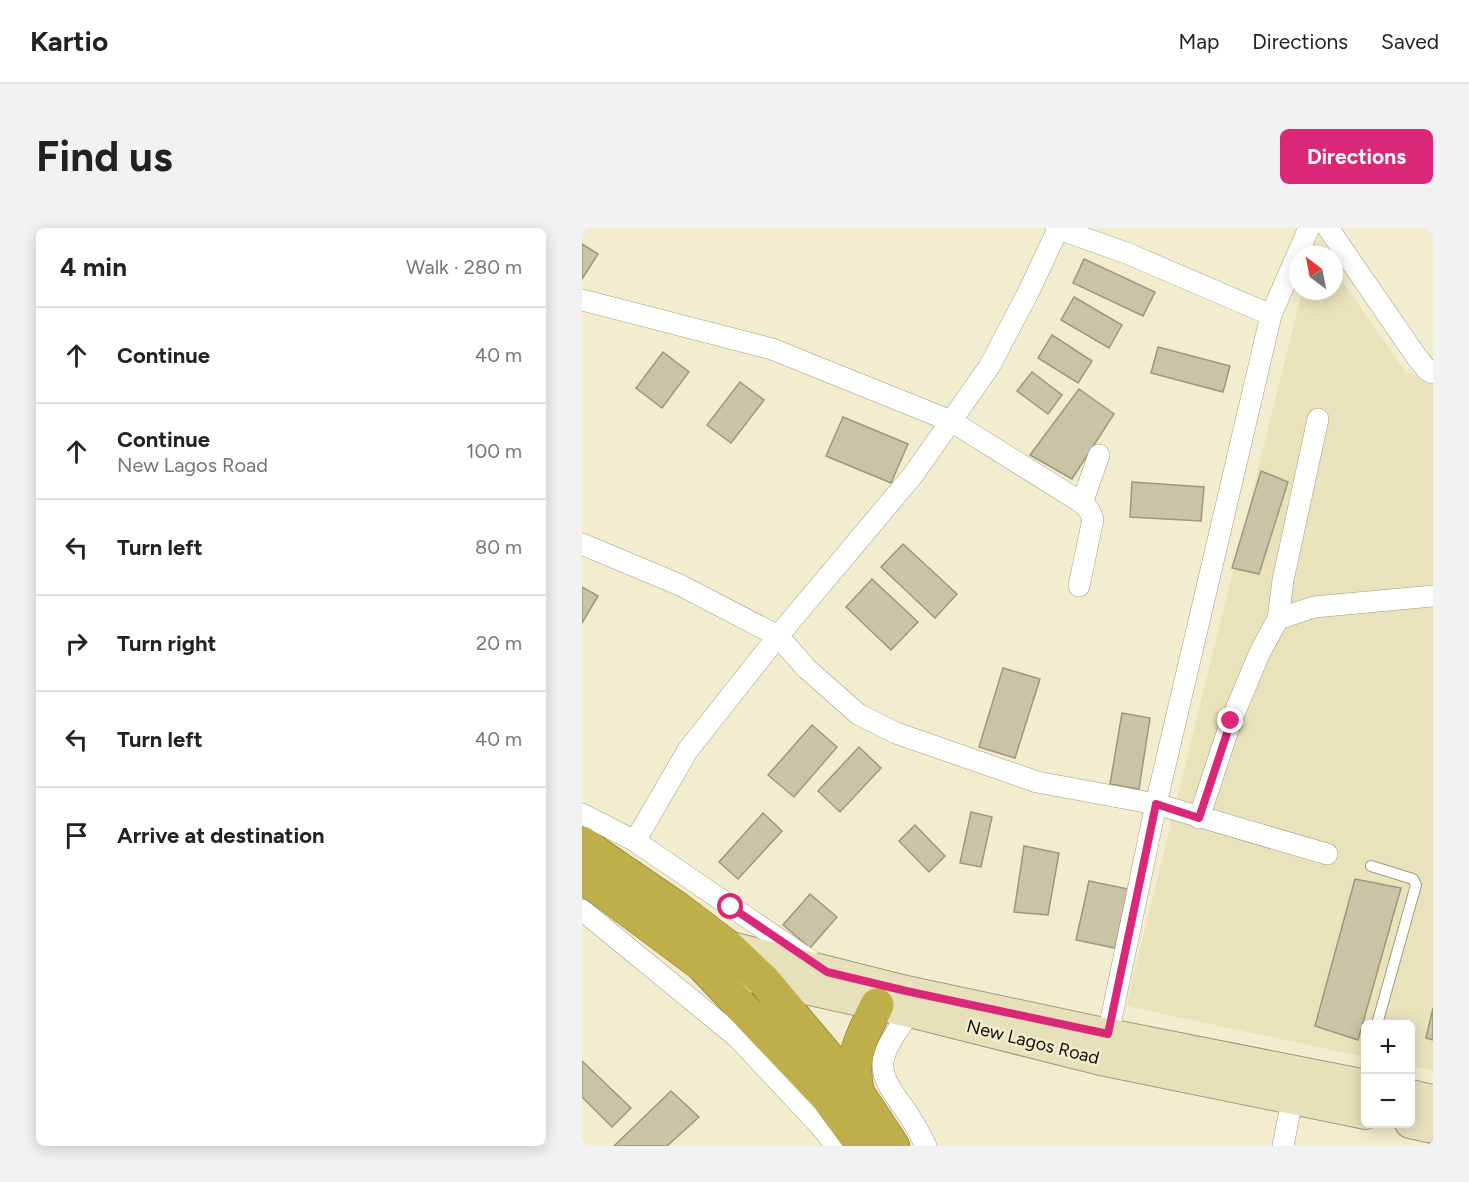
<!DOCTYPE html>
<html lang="en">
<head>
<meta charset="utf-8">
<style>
	:root { --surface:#fff; --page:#f2f2f2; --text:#222; --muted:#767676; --line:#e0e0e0; --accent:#db2777 }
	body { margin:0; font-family:Figtree,sans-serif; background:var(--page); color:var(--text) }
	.controls { position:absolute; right:18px; bottom:18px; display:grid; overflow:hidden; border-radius:9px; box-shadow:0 3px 15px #0003 }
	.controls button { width:54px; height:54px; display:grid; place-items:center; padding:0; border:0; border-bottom:2px solid var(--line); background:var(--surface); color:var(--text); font:30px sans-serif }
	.compass { position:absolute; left:707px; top:18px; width:54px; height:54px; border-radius:50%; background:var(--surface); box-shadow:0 3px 15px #0003; rotate:328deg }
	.stop { position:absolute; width:18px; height:18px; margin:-14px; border:4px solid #db2777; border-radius:50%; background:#fff }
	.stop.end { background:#db2777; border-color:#fff; box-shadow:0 2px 6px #0008 }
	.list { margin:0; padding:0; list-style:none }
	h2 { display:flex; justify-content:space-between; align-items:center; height:78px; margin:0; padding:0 24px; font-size:26px }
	h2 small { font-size:20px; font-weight:400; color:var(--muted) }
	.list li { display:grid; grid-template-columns:39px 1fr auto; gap:18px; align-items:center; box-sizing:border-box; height:96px; padding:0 24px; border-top:2px solid var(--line) }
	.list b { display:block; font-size:22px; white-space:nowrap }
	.list p { margin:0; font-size:20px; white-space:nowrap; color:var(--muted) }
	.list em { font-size:20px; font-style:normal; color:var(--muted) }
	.icon { flex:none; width:33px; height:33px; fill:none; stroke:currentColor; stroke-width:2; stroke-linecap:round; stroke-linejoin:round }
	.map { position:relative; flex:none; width:851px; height:918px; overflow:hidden; border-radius:9px }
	header { display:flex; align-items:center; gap:36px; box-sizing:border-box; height:84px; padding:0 30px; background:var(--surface); border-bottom:2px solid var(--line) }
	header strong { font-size:28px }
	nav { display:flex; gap:33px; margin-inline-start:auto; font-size:21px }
	.intro { display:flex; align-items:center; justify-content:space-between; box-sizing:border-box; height:144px; padding:0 36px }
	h1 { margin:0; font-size:42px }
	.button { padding:15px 27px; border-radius:9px; background:var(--accent); color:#fff; font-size:21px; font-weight:700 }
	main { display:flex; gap:36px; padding:0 36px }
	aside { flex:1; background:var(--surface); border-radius:9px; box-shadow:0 3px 15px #0003 }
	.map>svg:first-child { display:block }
	.built { fill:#e9e3bc }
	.building { fill:#c9c4a6; stroke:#9c987b; stroke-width:1.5 }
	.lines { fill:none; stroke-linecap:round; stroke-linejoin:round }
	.service-casing { stroke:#a09b7e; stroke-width:12 }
	.minor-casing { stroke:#a09b7e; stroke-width:22 }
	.secondary-casing { stroke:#a09b7e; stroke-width:32 }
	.trunk-casing { stroke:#786a15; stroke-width:34 }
	.service { stroke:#fff; stroke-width:10 }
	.minor { stroke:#fff; stroke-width:21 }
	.secondary { stroke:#e7e1bb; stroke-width:30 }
	.trunk { stroke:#bfaf4a; stroke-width:33 }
	.route { stroke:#db2777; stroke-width:8 }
	.labels { text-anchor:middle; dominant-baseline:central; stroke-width:5; stroke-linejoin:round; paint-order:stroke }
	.street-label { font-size:18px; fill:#110f05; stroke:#f2edce }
</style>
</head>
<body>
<header>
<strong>Kartio</strong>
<nav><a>Map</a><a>Directions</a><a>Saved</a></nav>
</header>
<div class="intro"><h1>Find us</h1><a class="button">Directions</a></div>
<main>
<aside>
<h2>4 min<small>Walk · 280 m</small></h2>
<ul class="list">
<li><svg class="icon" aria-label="ahead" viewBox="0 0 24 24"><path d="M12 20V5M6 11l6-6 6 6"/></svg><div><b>Continue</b></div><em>40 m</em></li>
<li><svg class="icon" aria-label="ahead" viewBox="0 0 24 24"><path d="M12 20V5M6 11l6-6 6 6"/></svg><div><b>Continue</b><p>New Lagos Road</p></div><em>100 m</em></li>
<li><svg class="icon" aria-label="left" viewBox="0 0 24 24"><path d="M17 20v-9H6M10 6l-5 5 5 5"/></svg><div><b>Turn left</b></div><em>80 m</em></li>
<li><svg class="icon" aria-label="right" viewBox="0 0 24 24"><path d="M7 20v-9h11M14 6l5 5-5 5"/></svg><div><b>Turn right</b></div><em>20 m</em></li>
<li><svg class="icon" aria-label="left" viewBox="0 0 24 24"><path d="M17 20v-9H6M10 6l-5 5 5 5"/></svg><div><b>Turn left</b></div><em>40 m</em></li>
<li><svg class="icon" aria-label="arrive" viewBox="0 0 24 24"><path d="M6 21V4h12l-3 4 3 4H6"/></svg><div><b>Arrive at destination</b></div></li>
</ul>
</aside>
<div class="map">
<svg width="851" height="918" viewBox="0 0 851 918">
	<rect width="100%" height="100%" fill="#f2edce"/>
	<!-- built -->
	<path class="built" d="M752 42 824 144 851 153V843L829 838 828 796H784L783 829 544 778 720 63H752Z"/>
	<!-- building -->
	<path class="building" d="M0 16 16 26 0 51Z
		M502 31 573 64 561 88 491 55Z
		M492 69 540 97 527 120 479 92Z
		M470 107 510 133 496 155 456 130Z
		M576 119 648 138 641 164 569 145Z
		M81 124 107 144 80 180 54 160Z
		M450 144 480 167 466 186 435 163Z
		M158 154 182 172 149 215 125 197Z
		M497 161 532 186 490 251 448 227Z
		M261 189 326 216 309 255 244 228Z
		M679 243 706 254 677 346 650 340Z
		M550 254 622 259 619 293 548 289Z
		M321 316 375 366 353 390 299 339Z
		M290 351 336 394 309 422 264 379Z
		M0 359 16 368 0 395Z
		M421 440 458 451 433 530 397 519Z
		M540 485 568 490 557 561 528 556Z
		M230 497 255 519 212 569 186 547Z
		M277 519 299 540 258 584 236 563Z
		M389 584 410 589 399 639 378 635Z
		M181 585 200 603 156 651 137 634Z
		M333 597 363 628 347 644 317 613Z
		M442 618 477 625 466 687 432 684Z
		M773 651 819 660 776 812 733 798Z
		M507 653 546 661 533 720 494 712Z
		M228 666 255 689 228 720 201 697Z
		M851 780V812L844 810Z
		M0 833 49 880 30 899 0 869Z
		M89 863 117 889 85 918H32Z"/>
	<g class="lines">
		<defs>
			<path id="service" d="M789 638 831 651 834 657 795 796"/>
			<path id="minor" d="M474 0 547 26 689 87
				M746 0 834 128 845 142 851 145
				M0 72 190 121 369 193 500 275 507 282 511 291 497 358
				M500 275 517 227
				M0 316 98 357 196 408 224 440 276 486 314 505 455 554 574 576 745 626
				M696 391 732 379 851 368
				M0 586 53 613 229 733
				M617 590 649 493 678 424 696 391 701 352 736 191
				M53 613 106 522 196 408 331 247 407 139 447 63 476 1
				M0 682 156 810 241 901 254 918
				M328 784C319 798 303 817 301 834 299 854 318 873 328 889 334 898 339 908 344 918
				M526 806 574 576 689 87 727 0
				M701 918 710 872"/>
			<path id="secondary" d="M145 718 324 763 526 806 784 857
				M169 749 328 784 519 832 784 886
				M828 867 851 872
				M828 895 851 900"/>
			<path id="trunk" d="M0 615 95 680 145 718 182 753 276 865 311 918
				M0 650 17 660 120 737 245 869 281 918
				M276 865C267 828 280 809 295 777"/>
		</defs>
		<!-- service casing -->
		<use href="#service" class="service-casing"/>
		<!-- minor casing -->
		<use href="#minor" class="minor-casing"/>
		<!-- secondary casing -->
		<use href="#secondary" class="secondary-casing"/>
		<!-- trunk casing -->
		<use href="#trunk" class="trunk-casing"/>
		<!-- service -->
		<use href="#service" class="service"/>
		<!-- minor -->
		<use href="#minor" class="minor"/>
		<!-- secondary -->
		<use href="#secondary" class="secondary"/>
		<!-- trunk -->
		<use href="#trunk" class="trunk"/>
	</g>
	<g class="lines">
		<!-- route -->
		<path class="route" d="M149 679 245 744 324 763 526 806 574 576 617 590 649 493"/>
	</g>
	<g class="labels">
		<!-- street labels -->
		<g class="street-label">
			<text transform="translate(451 814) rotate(14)">New Lagos Road</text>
		</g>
	</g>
</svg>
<div class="controls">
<button>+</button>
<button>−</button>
</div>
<svg class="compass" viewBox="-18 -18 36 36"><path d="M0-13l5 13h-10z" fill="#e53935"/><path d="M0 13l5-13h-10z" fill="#767676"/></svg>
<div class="stop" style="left:149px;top:679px"></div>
<div class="stop end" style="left:649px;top:493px"></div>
</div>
</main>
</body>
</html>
